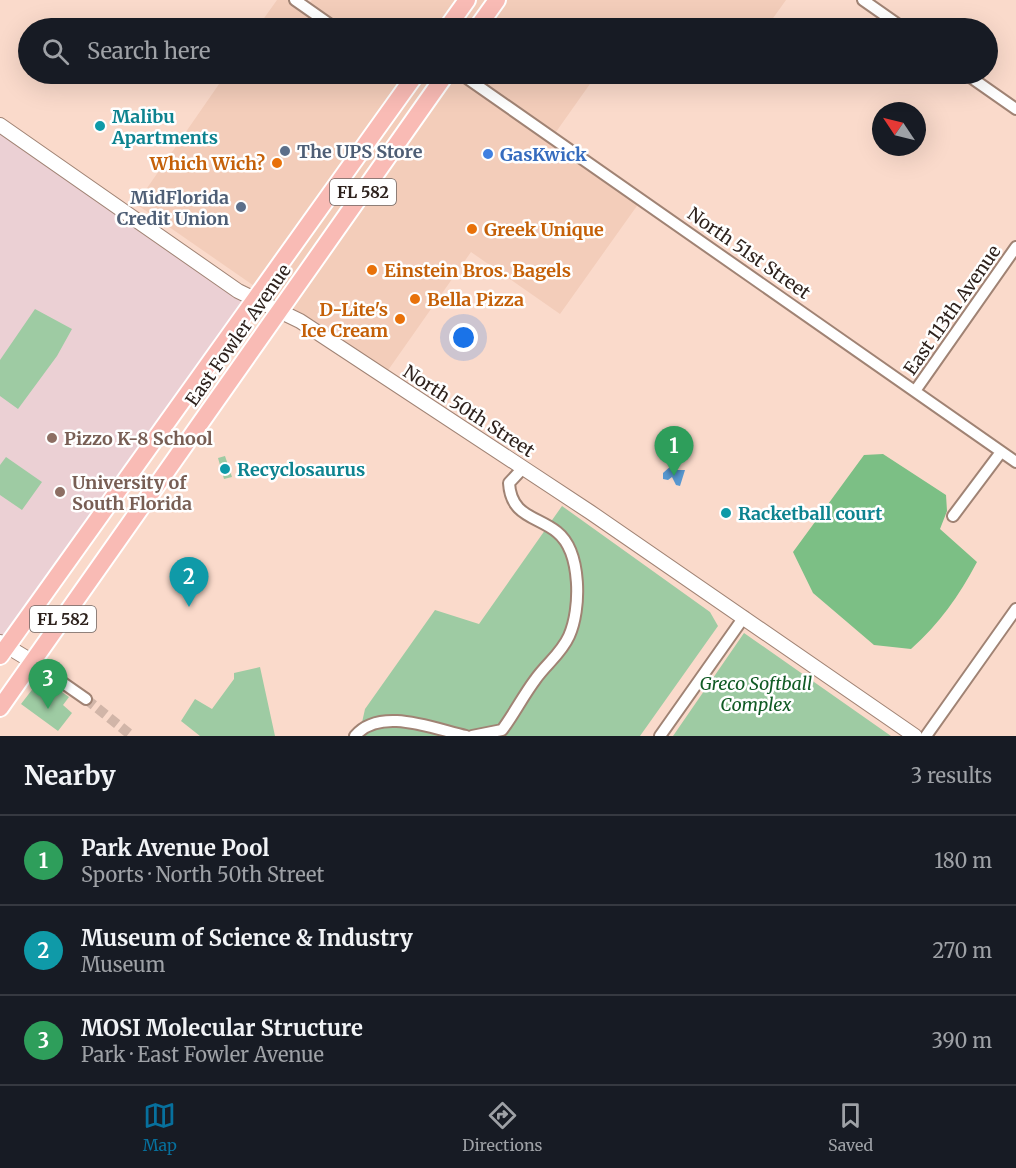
<!DOCTYPE html>
<html lang="en">
<head>
<meta charset="utf-8">
<style>
	:root { --surface:#171b24; --page:#242831; --text:#f1f3f6; --muted:#9ea1a6; --line:#363941; --accent:#07709d }
	body { margin:0; font-family:Merriweather,serif; background:var(--page); color:var(--text) }
	.compass { position:absolute; left:872px; top:102px; width:54px; height:54px; border-radius:50%; background:var(--surface); box-shadow:0 6px 24px #0002; rotate:305deg }
	.you { position:absolute; left:464px; top:338px; width:21px; height:21px; margin:-15px; border:4px solid #fff; border-radius:50%; background:#1a73e8; box-shadow:0 0 0 9px #1a73e833 }
	.badge { display:grid; place-items:center; width:39px; height:39px; border-radius:50%; background:var(--accent); color:#fff; font-size:20px; font-weight:700 }
	.pin { position:absolute; translate:-50% -50px; filter:drop-shadow(0 2px 3px #0008) }
	.pin::after { content:''; position:absolute; top:32px; width:21px; height:18px; background:inherit; clip-path:polygon(0 0,100% 0,50% 100%) }
	.list { margin:0; padding:0; list-style:none }
	h2 { display:flex; justify-content:space-between; align-items:center; height:78px; margin:0; padding:0 24px; font-size:26px }
	h2 small { font-size:20px; font-weight:400; color:var(--muted) }
	.list li { display:grid; grid-template-columns:39px 1fr auto; gap:18px; align-items:center; box-sizing:border-box; height:90px; padding:0 24px; border-top:2px solid var(--line) }
	.list b { display:block; font-size:22px; white-space:nowrap }
	.list p { margin:0; font-size:20px; white-space:nowrap; color:var(--muted) }
	.list em { font-size:20px; font-style:normal; color:var(--muted) }
	.icon { flex:none; width:33px; height:33px; fill:none; stroke:currentColor; stroke-width:2; stroke-linecap:round; stroke-linejoin:round }
	.map { position:relative; flex:none; width:1016px; height:736px; overflow:hidden }
	.search { position:absolute; background:var(--surface); box-shadow:0 6px 24px #0002; left:18px; right:18px; top:18px; height:66px; display:flex; align-items:center; gap:15px; box-sizing:border-box; padding:0 21px; border-radius:33px; color:var(--muted); font-size:22px }
	.sheet { height:348px; background:var(--surface) }
	nav { display:flex; justify-content:space-around; align-items:center; box-sizing:border-box; height:84px; border-top:2px solid var(--line); background:var(--surface); font-size:16px; color:var(--muted) }
	nav a { display:grid; justify-items:center; gap:3px }
	nav .on { color:var(--accent) }
	.map>svg:first-child { display:block }
	.built { fill:#f3cdba }
	.education { fill:#ebd0d4 }
	.green { fill:#9ecba3 }
	.forest { fill:#7cbf85 }
	.water { fill:#5898d1 }
	.lines { fill:none; stroke-linecap:round; stroke-linejoin:round }
	.minor-tunnel { stroke:#d1b5a8; stroke-width:10; stroke-dasharray:10 5; stroke-linecap:butt }
	.minor-casing { stroke:#a08374; stroke-width:14 }
	.tertiary-casing { stroke:#a08374; stroke-width:16 }
	.primary-casing { stroke:#fff; stroke-width:20 }
	.minor { stroke:#fff; stroke-width:10 }
	.tertiary { stroke:#fff; stroke-width:14 }
	.primary { stroke:#f9bbb5; stroke-width:16 }
	.culture-dot { fill:#0f9aa8; stroke:#fff; stroke-width:2 }
	.service-dot { fill:#5c6f8a; stroke:#fff; stroke-width:2 }
	.shop-dot { fill:#3f7fe0; stroke:#fff; stroke-width:2 }
	.food-dot { fill:#e8710a; stroke:#fff; stroke-width:2 }
	.education-dot { fill:#8d6e63; stroke:#fff; stroke-width:2 }
	.labels { text-anchor:middle; dominant-baseline:central; stroke-width:5; stroke-linejoin:round; paint-order:stroke }
	.shield { fill:#fff; stroke:#6d6461; stroke-width:1.5 }
	.shield-label { font-size:16px; font-weight:bold; fill:#2e221d }
	.culture-label { font-size:18px; font-weight:bold; fill:#0d838f; stroke:#fff; text-anchor:start }
	.service-label { font-size:18px; font-weight:bold; fill:#4e5e75; stroke:#fff; text-anchor:start }
	.shop-label { font-size:18px; font-weight:bold; fill:#366cbe; stroke:#fff; text-anchor:start }
	.food-label { font-size:18px; font-weight:bold; fill:#c56008; stroke:#fff; text-anchor:start }
	.street-label { font-size:18px; fill:#2e221d; stroke:#fff }
	.education-label { font-size:18px; font-weight:bold; fill:#785e54; stroke:#fff; text-anchor:start }
	.park-label { font-size:18px; font-style:italic; fill:#115b25; stroke:#fff }
</style>
</head>
<body>
<div class="map">
<svg width="1016" height="736" viewBox="0 0 1016 736">
	<rect width="100%" height="100%" fill="#fadacb"/>
	<!-- built -->
	<path class="built" d="M277 0H305L309 3 312 0H786L766 28H646L635 21 629 28H257Z
		M226 74H597L551 139 639 203 560 314 471 252 384 376 136 204Z"/>
	<!-- education -->
	<path class="education" d="M0 124 255 301 0 664Z"/>
	<!-- green -->
	<path class="green" d="M35 309 72 329 57 356 18 409 0 396V360Z
		M225 456 232 477 224 479 218 458Z
		M6 457 42 482 22 510 0 495V465Z
		M562 506 710 612 718 626 640 736H359L365 709 435 610 479 624Z
		M744 633 891 736H673Z
		M260 667 275 736H200L181 721 195 699 212 709 234 679V673Z
		M38 682H48L69 697 63 705 72 713 58 731 21 704Z"/>
	<!-- forest -->
	<path class="forest" d="M883 454 946 495 947 511 940 529 977 562C959 596 939 624 911 649L874 645 813 593 793 552 864 455Z"/>
	<!-- water -->
	<path class="water" d="M672 465 676 470H685L680 486 676 485 672 477 668 480 663 479V473Z"/>
	<g class="lines">
		<!-- minor-tunnel -->
		<path class="minor-tunnel" d="M86 699 132 736"/>
		<defs>
			<path id="minor" d="M295 0 335 28
				M863 0 903 28
				M398 74 410 82
				M461 74 1016 462
				M966 74 1016 109
				M915 391 1016 247
				M953 516 1001 452
				M33 662 86 699
				M355 736C380 706 434 729 466 736
				M472 736 502 730C514 714 523 696 535 680 546 664 561 654 569 636 581 610 582 552 557 532 537 516 511 517 509 483L523 468
				M660 736 744 617
				M926 736 1016 609"/>
			<path id="tertiary" d="M0 125 238 291 300 321 590 512 915 736
				M0 642 33 662"/>
			<path id="primary" d="M447 28 467 0
				M477 28 497 0
				M0 656 416 74
				M0 708 446 74"/>
		</defs>
		<!-- minor casing -->
		<use href="#minor" class="minor-casing"/>
		<!-- tertiary casing -->
		<use href="#tertiary" class="tertiary-casing"/>
		<!-- primary casing -->
		<use href="#primary" class="primary-casing"/>
		<!-- minor -->
		<use href="#minor" class="minor"/>
		<!-- tertiary -->
		<use href="#tertiary" class="tertiary"/>
		<!-- primary -->
		<use href="#primary" class="primary"/>
	</g>
	<!-- markers -->
	<g class="culture-dot">
		<circle cx="100" cy="126" r="6"/>
		<circle cx="225" cy="469" r="6"/>
		<circle cx="726" cy="513" r="6"/>
	</g>
	<g class="service-dot">
		<circle cx="285" cy="151" r="6"/>
		<circle cx="241" cy="207" r="6"/>
	</g>
	<circle class="shop-dot" cx="488" cy="154" r="6"/>
	<g class="food-dot">
		<circle cx="277" cy="163" r="6"/>
		<circle cx="472" cy="229" r="6"/>
		<circle cx="372" cy="270" r="6"/>
		<circle cx="415" cy="299" r="6"/>
		<circle cx="400" cy="319" r="6"/>
	</g>
	<g class="education-dot">
		<circle cx="52" cy="438" r="6"/>
		<circle cx="60" cy="492" r="6"/>
	</g>
	<g class="labels">
		<!-- shield labels -->
		<g class="shield">
			<rect x="330" y="179" width="66" height="26" rx="4.5"/>
			<rect x="30" y="606" width="66" height="26" rx="4.5"/>
		</g>
		<g class="shield-label">
			<text x="363" y="192">FL 582</text>
			<text x="63" y="619">FL 582</text>
		</g>
		<!-- culture labels -->
		<g class="culture-label">
			<text x="112" y="116">Malibu<tspan x="112" dy="21">Apartments</tspan></text>
			<text x="237" y="469">Recyclosaurus</text>
			<text x="738" y="513">Racketball court</text>
		</g>
		<!-- service labels -->
		<g class="service-label">
			<text x="297" y="151">The UPS Store</text>
			<text x="229" y="197" text-anchor="end">MidFlorida<tspan x="229" dy="21">Credit Union</tspan></text>
		</g>
		<!-- shop labels -->
		<g class="shop-label">
			<text x="500" y="154">GasKwick</text>
		</g>
		<!-- food labels -->
		<g class="food-label">
			<text x="265" y="163" text-anchor="end">Which Wich?</text>
			<text x="484" y="229">Greek Unique</text>
			<text x="384" y="270">Einstein Bros. Bagels</text>
			<text x="427" y="299">Bella Pizza</text>
			<text x="388" y="309" text-anchor="end">D-Lite's<tspan x="388" dy="21">Ice Cream</tspan></text>
		</g>
		<!-- street labels -->
		<g class="street-label">
			<text transform="translate(749 253) rotate(35)">North 51st Street</text>
			<text transform="translate(952 310) rotate(-55)">East 113th Avenue</text>
			<text transform="translate(238 335) rotate(-55)">East Fowler Avenue</text>
			<text transform="translate(469 411) rotate(33)">North 50th Street</text>
		</g>
		<!-- education labels -->
		<g class="education-label">
			<text x="64" y="438">Pizzo K-8 School</text>
			<text x="72" y="482">University of<tspan x="72" dy="21">South Florida</tspan></text>
		</g>
		<!-- park labels -->
		<g class="park-label">
			<text x="756" y="683">Greco Softball<tspan x="756" dy="21">Complex</tspan></text>
		</g>
	</g>
</svg>
<svg class="compass" viewBox="-18 -18 36 36"><path d="M0-13l5 13h-10z" fill="#e53935"/><path d="M0 13l5-13h-10z" fill="#9ea1a6"/></svg>
<div class="you"></div>
<div class="pin badge" style="left:674px;top:476px;background:#2e9e5b">1</div>
<div class="pin badge" style="left:189px;top:607px;background:#0f9aa8">2</div>
<div class="pin badge" style="left:48px;top:709px;background:#2e9e5b">3</div>
<div class="search"><svg class="icon" aria-label="search" viewBox="0 0 24 24"><circle cx="10" cy="10" r="6"/><path d="M15 15l6 6"/></svg>Search here</div>
</div>
<section class="sheet">
<h2>Nearby<small>3 results</small></h2>
<ul class="list">
<li><span class="badge" style="background:#2e9e5b">1</span><div><b>Park Avenue Pool</b><p>Sports · North 50th Street</p></div><em>180 m</em></li>
<li><span class="badge" style="background:#0f9aa8">2</span><div><b>Museum of Science &amp; Industry</b><p>Museum</p></div><em>270 m</em></li>
<li><span class="badge" style="background:#2e9e5b">3</span><div><b>MOSI Molecular Structure</b><p>Park · East Fowler Avenue</p></div><em>390 m</em></li>
</ul>
</section>
<nav>
<a class="on"><svg class="icon" aria-label="map" viewBox="0 0 24 24"><path d="M3 6l6-2 6 2 6-2v14l-6 2-6-2-6 2zM9 4v14M15 6v14"/></svg>Map</a>
<a><svg class="icon" aria-label="directions" viewBox="0 0 24 24"><path d="M12 3l9 9-9 9-9-9zM9 14v-3h6M13 9l2 2-2 2"/></svg>Directions</a>
<a><svg class="icon" aria-label="saved" viewBox="0 0 24 24"><path d="M7 4h10v16l-5-4-5 4z"/></svg>Saved</a>
</nav>
</body>
</html>
